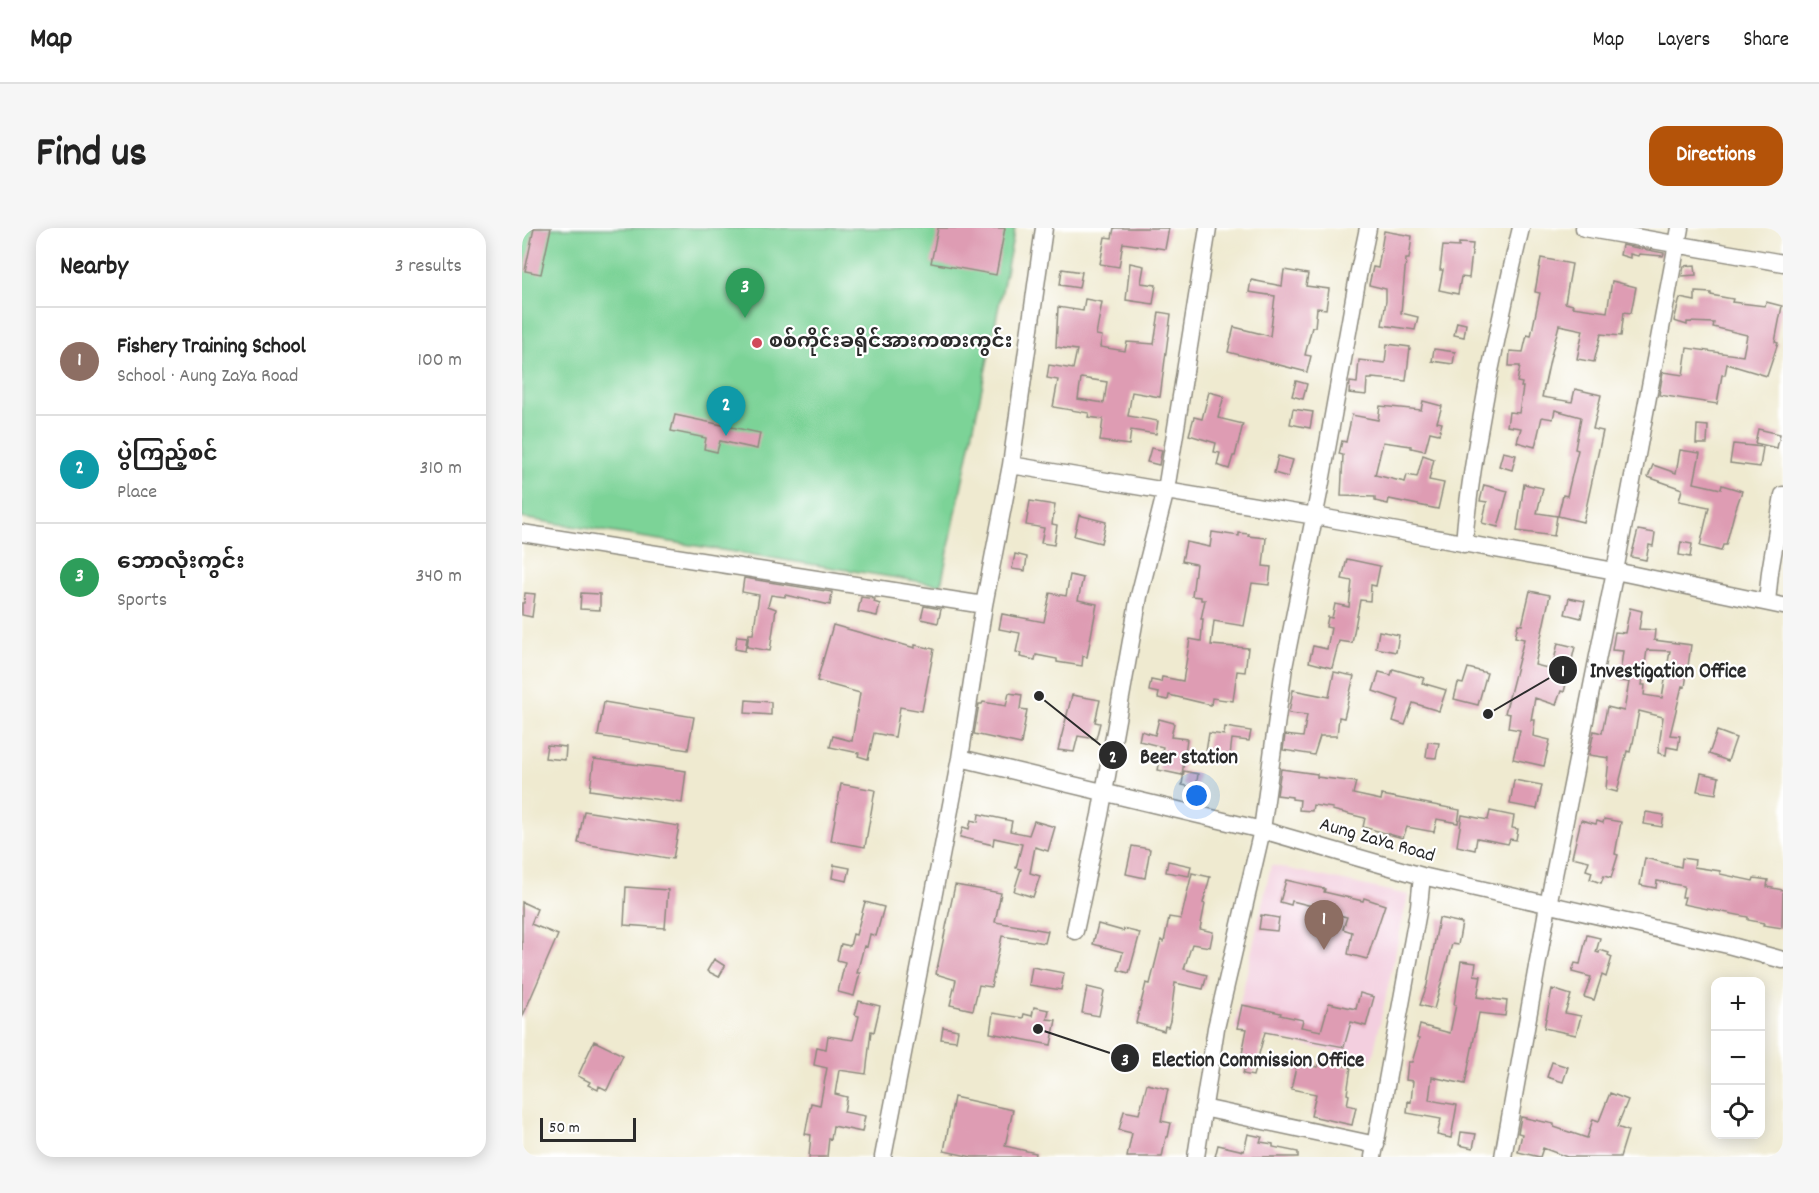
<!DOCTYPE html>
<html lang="en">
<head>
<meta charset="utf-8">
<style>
	:root { --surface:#fff; --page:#f6f6f6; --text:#222; --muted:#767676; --line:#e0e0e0; --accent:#b45309 }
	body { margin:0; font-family:Dekko,"Noto Sans Myanmar",sans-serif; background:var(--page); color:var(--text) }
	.controls { position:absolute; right:18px; bottom:18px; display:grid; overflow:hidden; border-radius:12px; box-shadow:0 3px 15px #0003 }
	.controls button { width:54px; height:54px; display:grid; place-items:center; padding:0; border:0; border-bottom:2px solid var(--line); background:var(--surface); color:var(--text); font:30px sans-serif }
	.scale { position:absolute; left:18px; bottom:15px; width:96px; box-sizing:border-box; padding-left:6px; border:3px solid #2b2b2b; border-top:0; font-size:16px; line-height:21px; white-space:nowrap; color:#2b2b2b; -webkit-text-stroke:4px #fff; paint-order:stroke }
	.you { position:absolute; left:675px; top:568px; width:21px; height:21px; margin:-15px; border:4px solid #fff; border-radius:50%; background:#1a73e8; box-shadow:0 0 0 9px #1a73e833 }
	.badge { display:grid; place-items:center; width:39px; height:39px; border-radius:50%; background:var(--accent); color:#fff; font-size:20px; font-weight:700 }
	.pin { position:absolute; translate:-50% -50px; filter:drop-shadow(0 2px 3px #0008) }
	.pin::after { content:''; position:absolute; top:32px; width:21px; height:18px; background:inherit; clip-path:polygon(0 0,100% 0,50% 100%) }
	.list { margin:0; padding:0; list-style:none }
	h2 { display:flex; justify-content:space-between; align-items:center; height:78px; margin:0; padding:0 24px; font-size:26px }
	h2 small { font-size:20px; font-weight:400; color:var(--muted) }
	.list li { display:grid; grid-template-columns:39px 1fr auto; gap:18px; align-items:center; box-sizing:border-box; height:108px; padding:0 24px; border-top:2px solid var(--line) }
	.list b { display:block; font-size:22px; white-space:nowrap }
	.list p { margin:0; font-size:20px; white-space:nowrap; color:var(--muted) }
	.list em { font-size:20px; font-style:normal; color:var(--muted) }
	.icon { flex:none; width:33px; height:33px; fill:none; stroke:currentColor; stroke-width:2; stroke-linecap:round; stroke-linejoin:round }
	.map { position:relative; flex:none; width:1261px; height:929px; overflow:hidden; border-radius:18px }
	header { display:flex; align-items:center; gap:36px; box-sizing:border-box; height:84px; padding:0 30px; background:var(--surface); border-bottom:2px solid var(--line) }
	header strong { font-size:28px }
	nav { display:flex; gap:33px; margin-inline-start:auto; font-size:21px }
	.intro { display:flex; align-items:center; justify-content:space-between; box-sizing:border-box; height:144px; padding:0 36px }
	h1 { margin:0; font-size:42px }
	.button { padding:15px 27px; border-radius:18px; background:var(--accent); color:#fff; font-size:21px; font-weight:700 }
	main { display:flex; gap:36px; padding:0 36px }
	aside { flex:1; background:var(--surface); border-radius:18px; box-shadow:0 3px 15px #0003 }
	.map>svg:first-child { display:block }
	.built { fill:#f3cfdf }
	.green { fill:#7cd397; stroke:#547f61; stroke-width:1.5 }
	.building { fill:#de9cb3; fill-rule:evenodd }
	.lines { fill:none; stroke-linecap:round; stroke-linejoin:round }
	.minor-casing { stroke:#8d8a7e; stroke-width:19 }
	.minor { stroke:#fff; stroke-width:16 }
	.poi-dot { fill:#d1495b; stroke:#fff; stroke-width:2 }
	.labels { text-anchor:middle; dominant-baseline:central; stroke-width:4.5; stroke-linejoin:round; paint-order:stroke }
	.poi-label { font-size:20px; font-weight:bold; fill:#2b2b2b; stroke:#fff; text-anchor:start }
	.street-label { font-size:20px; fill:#2b2b2b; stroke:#fff }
	.leader { fill:none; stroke:#2b2b2b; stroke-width:2 }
	.callout-dot { fill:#2b2b2b; stroke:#fff; stroke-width:2 }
	.mark-label { font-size:18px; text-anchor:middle; font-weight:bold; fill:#fff }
	.callout-label { font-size:21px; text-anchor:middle; font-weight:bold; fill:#2b2b2b; stroke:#fff; stroke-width:4.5; stroke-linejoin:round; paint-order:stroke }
</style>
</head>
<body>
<header>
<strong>Map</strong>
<nav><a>Map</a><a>Layers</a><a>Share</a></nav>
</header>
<div class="intro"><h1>Find us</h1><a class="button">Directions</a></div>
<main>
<aside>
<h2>Nearby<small>3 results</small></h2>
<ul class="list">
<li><span class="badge" style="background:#8d6e63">1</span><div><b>Fishery Training School</b><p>School · Aung ZaYa Road</p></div><em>100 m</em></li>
<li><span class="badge" style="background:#0f9aa8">2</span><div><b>ပွဲကြည့်စင်</b><p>Place</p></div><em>310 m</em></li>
<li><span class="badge" style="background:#2e9e5b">3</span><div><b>ဘောလုံးကွင်း</b><p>Sports</p></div><em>340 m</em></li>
</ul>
</aside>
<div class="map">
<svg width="1261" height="929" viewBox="0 0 1261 929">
	<rect width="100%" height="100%" fill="#fff"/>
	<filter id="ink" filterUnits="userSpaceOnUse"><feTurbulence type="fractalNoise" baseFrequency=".0167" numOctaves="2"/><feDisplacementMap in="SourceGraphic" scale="12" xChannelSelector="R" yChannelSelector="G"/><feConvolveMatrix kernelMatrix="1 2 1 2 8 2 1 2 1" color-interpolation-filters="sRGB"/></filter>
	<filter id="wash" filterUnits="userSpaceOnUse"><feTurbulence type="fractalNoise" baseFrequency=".008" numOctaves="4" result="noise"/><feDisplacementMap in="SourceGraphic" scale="24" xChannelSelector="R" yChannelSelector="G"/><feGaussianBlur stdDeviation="1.35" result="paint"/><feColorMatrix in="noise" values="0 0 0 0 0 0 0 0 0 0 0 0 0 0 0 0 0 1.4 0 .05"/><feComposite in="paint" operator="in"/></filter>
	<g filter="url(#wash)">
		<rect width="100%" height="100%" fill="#efead0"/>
		<!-- built -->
		<path class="built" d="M749 637 886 667 850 832 712 802Z"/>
		<!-- green -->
		<path class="green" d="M0 0H493L419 357 0 290Z"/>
		<g id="blocks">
			<!-- building -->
			<path class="building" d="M12 0H29L19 46 3 43Z
				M416 0H483L474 47 409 35Z
				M592 0H647L643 21 601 15 597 39 578 36 583 9 590 10Z
				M862 3 890 8 887 31H884L879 85 896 89 893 102 860 97 864 73V61L847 57 851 39 856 40Z
				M937 15 951 16 947 50 939 49 936 66 917 62 921 42H918L921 18 937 19Z
				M1100 17 1142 25 1141 28 1117 26 1116 28 1108 26V30L1098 27Z
				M1019 30 1050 36 1043 75 1051 77 1050 79 1085 84 1090 53 1114 59 1109 85 1102 84 1099 108 1079 106 1072 134 1055 131 1061 102 1037 97 1028 132 1020 169 1050 174 1053 161 1079 167 1071 201 1081 203 1061 294 1036 288 1041 267 1045 268 1056 222 1053 221 1059 189 1033 182 1031 191 1020 189 1013 219 995 214 999 200 985 198 987 184 997 185 1001 159H999L1000 155 995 154 998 138H987L988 123 1001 124 1005 107 1009 108 1018 65 1013 64Z
				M608 35 622 38 619 55 634 57 631 76 604 72Z
				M1173 37 1174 47 1160 48 1162 38Z
				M540 41 560 44 557 60 538 57Z
				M762 42 786 46 784 58 807 61 804 81 795 80 793 99H790L783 127 789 128 785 144 706 124 712 99 748 108 753 68 727 64 729 52 760 58Z
				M1173 64 1189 65V67L1211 71 1210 74 1243 78 1244 74 1260 78 1253 114 1256 115 1245 148 1205 136 1203 147H1200L1195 176 1137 167 1141 144 1161 147 1165 120 1221 128 1225 107 1191 99 1192 95 1165 94V97L1152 93 1158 70 1173 73Z
				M563 71 580 74 574 107 580 108 578 119 603 123 605 114 632 116 637 84 649 86 638 169 610 164 606 188 636 193 634 206 609 202 607 217 578 213 581 191 566 189 567 185 531 179 536 152 525 150 527 137 551 141 555 122 534 119 536 79 561 83ZM559 150 585 154 582 175 556 171Z
				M935 94 944 96 942 109 932 107Z
				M865 116 888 119 884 153 850 150V151H845L844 167 827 165 828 154 835 155 837 132 863 135Z
				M912 121 933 124 931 136 910 133Z
				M774 153 785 156 781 171 770 168Z
				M687 164 702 168 696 190 721 196 713 228H711L707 241 695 237 698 225 692 224 694 215 667 207 672 189 680 191Z
				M901 173 920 178 915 194 920 195 917 206 908 204 903 223 889 220V218L861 214 853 247 883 254 885 247 895 249 901 227 912 231 907 252 922 255 916 281 867 271 866 276 853 273V269L819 268 821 227 817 226 820 213 824 214 830 187 856 192 858 178 899 182Z
				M771 181 791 184 788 200 768 196Z
				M153 187 238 205 235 221 198 213 195 224 182 221 184 210 149 203Z
				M1175 197 1186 198 1185 216H1174Z
				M1236 201 1258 206 1255 220 1233 215Z
				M1211 216 1241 219 1238 239 1208 235Z
				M629 220 640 222 637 237 625 234Z
				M1158 222 1178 225 1172 255 1199 261 1200 257 1220 263 1212 286 1204 317H1201L1199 323 1178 318 1187 279 1157 273 1160 261 1126 249 1131 237 1154 245Z
				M981 224 994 227 990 242 977 238Z
				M756 228 771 232 766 249 752 245Z
				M1002 256 1021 260 1015 285 1035 288 1032 308 995 303Z
				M962 257 986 263 976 299 960 295 965 274 958 273Z
				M508 273 533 277 530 296 535 297 532 317 519 315 522 300 504 297Z
				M557 287 584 294 579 315 552 308Z
				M1116 302 1133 305 1131 318 1127 317 1124 332 1109 329Z
				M690 304 717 308V305L727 306 726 308 744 310 741 338 749 339 747 357 730 355 722 398 692 393 689 417 726 420 723 444 715 443 711 473 690 470 689 477 647 467 646 472 636 470 637 465 627 463 629 452 639 454 640 449 661 453 668 411 679 413 681 391H679L683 372H679V369L670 368 674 336 660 333 664 314 688 319Z
				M1159 314 1170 316 1168 329 1157 327Z
				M493 326 505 329 503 343 490 341Z
				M825 331 858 338 854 358 849 357 848 373 838 372 830 415 817 413 810 440 787 434 791 418 805 421 809 400 804 399 806 389 810 390 813 376 827 379 830 353 820 351Z
				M548 347 561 350 556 372 575 376 565 429 561 428 560 438 535 434V431L514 427 513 432 498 429 499 425 494 424 498 405 477 401 480 386 522 394 528 365 544 368Z
				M222 350 310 364 308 377 263 367V369L249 367 246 378 254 381 248 423 225 419 227 406H231L237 367 220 364Z
				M1008 363 1028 367 1013 437 1030 441 1036 415 1053 419 1042 464 1039 463 1034 477 1013 470 1009 492H1013L1011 508 1028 512 1022 538 991 531 998 502 986 500 988 486 983 485 1002 411 993 409 996 396 1000 397Z
				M3 365 13 366 10 389 0 387V375H2Z
				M59 365 78 366V382L58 381Z
				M339 369 353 371 352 374 358 376 355 388 336 384Z
				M1047 370 1063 373 1059 390 1043 386Z
				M402 378 419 381 416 395 399 391Z
				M1108 380 1120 383 1117 401 1133 402 1132 412 1169 417 1163 459 1160 458 1148 507 1158 508 1156 521 1145 519 1144 527 1136 525 1141 489 1117 483 1111 515H1110L1108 524 1105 523 1095 564 1084 561 1087 530 1067 527 1072 503 1080 505 1085 479 1102 483 1107 454 1097 453 1101 423 1090 422 1093 404 1103 405ZM1125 422 1148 423 1140 470 1122 467 1123 457H1120Z
				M311 397 393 420V417L412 421 400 483 378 479 373 509 352 505 346 531 336 528 337 525 308 519 311 508 330 513 338 465 295 453Z
				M857 403 877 407 874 424 854 420Z
				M215 408 225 409 223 423 213 421Z
				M946 440 965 445 956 477 932 471 936 455 941 456Z
				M871 441 902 450 900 455 924 462 917 483 891 475 883 497 871 493 877 472 851 463 857 444 869 447Z
				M812 444 832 448 822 490 817 489 815 508H798L792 527 761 522 763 507 781 509 785 487 767 485 771 462 807 469Z
				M487 465 500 467 498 481 505 482 499 516 452 506 457 476H460L461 474 484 478Z
				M550 467 578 472 573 494 578 495 574 511 556 508 552 524 536 522Z
				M224 472 249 474V487L223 485Z
				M82 474 172 489 166 522 76 508Z
				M637 491 652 495 649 509 665 511 660 547 636 542 641 519 617 513 619 503 633 507Z
				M703 499 729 503 727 513 710 511 708 528H704L703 535 687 532 688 525 684 524 687 505 702 507Z
				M1195 503 1214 510 1206 533 1187 526Z
				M906 514 917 515 914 530 904 529Z
				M25 517 44 519 43 532 23 530Z
				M72 531 164 543 160 575 68 562Z
				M759 541 795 546V549L834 554 831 566 859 572 860 567 938 582 936 595 915 591 912 604 885 599 881 610 841 599 843 590 810 582 811 580 791 577 790 583 777 582 778 572 770 571V569L755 567Z
				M662 543 676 546 674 560 660 557Z
				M1179 545 1197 549 1194 566 1175 563Z
				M992 552 1020 557 1015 581 988 576Z
				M319 556 353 562 343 619 309 613Z
				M62 583 157 598 151 631 56 615Z
				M968 583 992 588 990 600 996 601 994 612 988 611 986 616 955 610 953 622 935 618 940 587 966 592Z
				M1124 584 1142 587 1140 599 1122 596Z
				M457 586 490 593 488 603 507 607 512 593 533 599 526 623 513 619 508 645 518 648 511 669 492 663 499 641 494 640 500 616 472 610 471 617 438 609 441 599 447 601 449 592 456 594Z
				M1082 591 1099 594 1093 626 1096 627 1089 650 1082 648 1079 655 1068 651 1070 644 1064 642 1067 633 1050 629 1059 592 1074 596 1075 593 1081 595Z
				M610 618 628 621 623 650 604 646Z
				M1123 630 1159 639 1160 630 1173 632 1172 639 1198 643V646L1231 653 1232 650 1246 652 1245 659 1261 662 1260 700 1241 697 1242 695 1226 692V689L1161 676 1163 669H1160L1162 658 1135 653 1134 660 1118 657Z
				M646 633 669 638 667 648 644 644Z
				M312 637 328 640 325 653 310 650Z
				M670 645 688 649 681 675 683 676 678 701 691 704 688 719 670 716 662 741 685 747 681 761 653 755 648 793 646 799 643 798 642 803 614 795 624 755 628 756 639 712 642 714 647 689 659 691Z
				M764 652 803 661 802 664 841 673 842 670 863 677 845 731 826 726 830 704 821 701 825 689 805 684 806 682 770 673 769 677 758 674Z
				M433 657 479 665 473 694 526 703 523 715 480 708 469 759 457 757 451 782 428 777 434 752 414 746Z
				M104 659 146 662 143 700 102 697Z
				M0 674 15 681 9 696 36 707 0 790Z
				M343 674 362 679 354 708 348 706 345 719 342 718 335 745H338L332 768 316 764 323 734 315 732 319 716 328 718 331 706 334 707Z
				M739 687 757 690 755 703 737 701Z
				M917 690 940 695 936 717 930 716 912 781 898 777 905 757Z
				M576 696 601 703 602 701 618 705 607 745 596 742 601 724 571 716Z
				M1065 707 1078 710 1074 724 1077 725 1078 722 1087 725 1086 727 1090 729 1084 749 1080 747 1072 772 1062 769 1069 749 1050 744 1053 735 1058 736Z
				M192 731 203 738 197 749 185 743Z
				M939 733 954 735 952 747 959 748 955 769 985 773 983 788 957 785 943 856 910 849 907 872 935 877 929 910 915 907 919 891 885 885 886 873 889 874 891 853 884 852 886 834H890L897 811 895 810 898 797 928 805 934 777H932Z
				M510 739 542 745 539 762 507 757Z
				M565 759 582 763 577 788 560 785Z
				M1030 761 1049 767 1043 785 1059 788 1054 807 1022 800Z
				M838 765 852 769 844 798 829 794 822 819 743 804 731 848 721 846 724 832 719 831 725 801 715 800 720 777 759 785 758 787 781 792 779 799 799 803 807 775 834 781Z
				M337 773 358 778 352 804 349 803 344 846 317 842 313 866 325 869 322 884 343 888 340 904 311 898 309 911 307 910 305 929H287L289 907 283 906 289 875 298 877 305 840 292 837 295 819 304 821 306 808 331 812 337 788 333 787Z
				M512 779 527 782 525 791 534 792 529 817 468 805 471 785 501 790 502 786 510 788Z
				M421 799 436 802 434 813 419 811Z
				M72 813 101 827 85 862 77 858 76 862 66 857 68 854 56 848Z
				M797 834 829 839 825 866 827 867 825 877 834 879 830 897 789 888 794 866 769 861 775 835 796 839Z
				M1030 834 1046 839 1041 854 1025 849Z
				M625 856 646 861 639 893 649 895 646 909H644L640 929H605L610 905 597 902 602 883 617 886Z
				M1088 865 1106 872 1095 899 1106 903 1098 929H1045L1021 920 1018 929 996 924 1000 906 996 905 999 889 1032 896V899L1065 910 1071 891 1077 893Z
				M432 869 491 882 483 918 514 925 513 929H450L422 923Z
				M939 904 954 906 951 920 937 917Z
				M726 906 740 909 738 914 751 916V919L776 924V929H693L696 917 722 923Z"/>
		</g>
	</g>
	<g filter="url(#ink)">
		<use href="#blocks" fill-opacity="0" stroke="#8d8a7e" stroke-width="1.5"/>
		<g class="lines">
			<defs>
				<path id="minor" d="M1062 0 1261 35
					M489 237 793 288 1093 343 1261 378
					M0 305 462 377
					M942 316C946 260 957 204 967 148 977 99 987 49 999 0
					M1245 374 1248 344 1261 267
					M438 530 740 602 900 648 1206 717 1261 732
					M553 703 578 587 617 368 644 262 686 0
					M681 880 854 917
					M361 929 438 530 462 377 489 237 522 0
					M674 929 694 800 740 602 762 439 798 260 836 48 846 0
					M851 929 897 678 900 648
					M981 929 1026 677 1093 343 1158 0"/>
			</defs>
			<!-- minor casing -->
			<use href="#minor" class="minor-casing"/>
			<!-- minor -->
			<use href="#minor" class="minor"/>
		</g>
	</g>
	<!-- markers -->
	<circle class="poi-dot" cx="235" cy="115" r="6"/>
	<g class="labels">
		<!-- poi labels -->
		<g class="poi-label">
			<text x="247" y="115">စစ်ကိုင်းခရိုင်အားကစားကွင်း</text>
		</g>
		<!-- street labels -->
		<g class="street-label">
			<text transform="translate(855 613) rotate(16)">Aung ZaYa Road</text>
		</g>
	</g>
	<!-- callouts -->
	<path class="leader" d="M966 486L1041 442M517 468L591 527M516 801L603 830"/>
	<g class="callout-dot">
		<circle cx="966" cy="486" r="6"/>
		<circle cx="517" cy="468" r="6"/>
		<circle cx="516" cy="801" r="6"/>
		<circle cx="1041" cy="442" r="15"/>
		<circle cx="591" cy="527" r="15"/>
		<circle cx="603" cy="830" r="15"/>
	</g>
	<g class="mark-label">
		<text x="1041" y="448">1</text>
		<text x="591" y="534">2</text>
		<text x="603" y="837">3</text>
	</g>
	<g class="callout-label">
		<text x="1146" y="449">Investigation Office</text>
		<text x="667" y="535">Beer station</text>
		<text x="736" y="838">Election Commission Office</text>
	</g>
</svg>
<div class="controls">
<button>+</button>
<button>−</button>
<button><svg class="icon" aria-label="locate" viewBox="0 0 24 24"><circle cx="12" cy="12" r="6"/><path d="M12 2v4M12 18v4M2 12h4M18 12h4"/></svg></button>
</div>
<div class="scale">50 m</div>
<div class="you"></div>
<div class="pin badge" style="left:802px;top:722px;background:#8d6e63">1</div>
<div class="pin badge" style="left:204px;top:208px;background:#0f9aa8">2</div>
<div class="pin badge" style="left:223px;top:90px;background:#2e9e5b">3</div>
</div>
</main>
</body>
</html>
